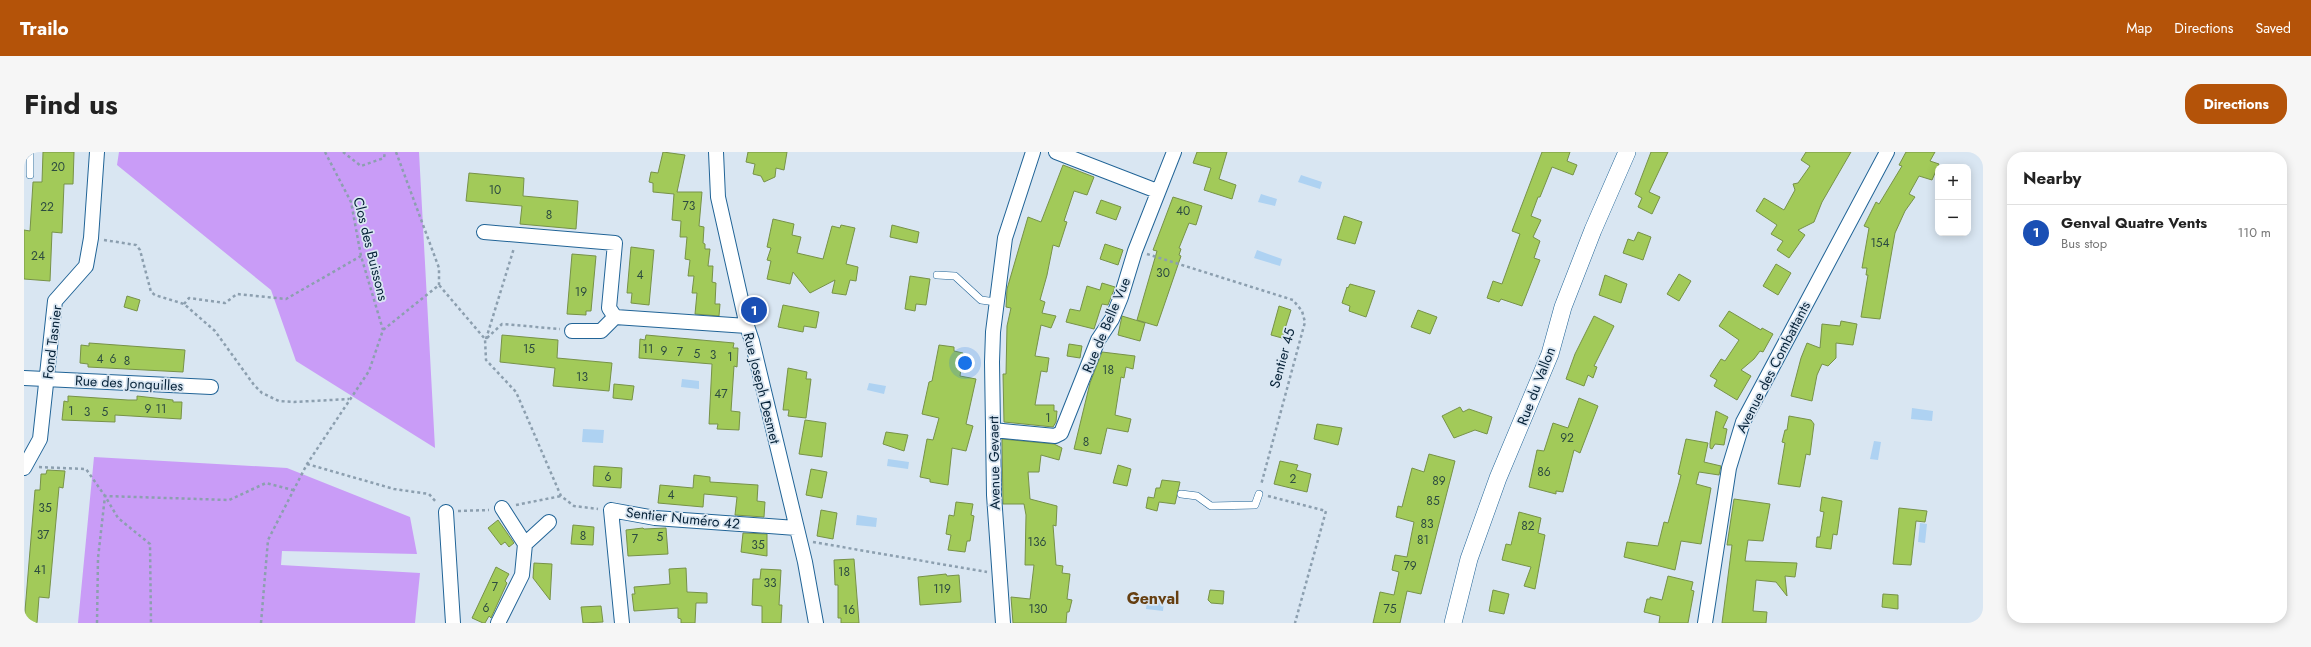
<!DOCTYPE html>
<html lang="en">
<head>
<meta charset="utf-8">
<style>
	:root { --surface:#fff; --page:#f6f6f6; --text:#222; --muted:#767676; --line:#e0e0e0; --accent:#b45309 }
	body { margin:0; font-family:Jost,sans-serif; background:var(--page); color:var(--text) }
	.controls { position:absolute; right:12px; top:12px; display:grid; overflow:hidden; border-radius:8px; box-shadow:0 2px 10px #0003 }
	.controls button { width:36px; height:36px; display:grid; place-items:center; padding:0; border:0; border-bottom:1px solid var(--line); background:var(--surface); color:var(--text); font:20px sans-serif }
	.you { position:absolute; left:941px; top:211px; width:14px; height:14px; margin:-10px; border:3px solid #fff; border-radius:50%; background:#1a73e8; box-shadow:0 0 0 6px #1a73e833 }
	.badge { display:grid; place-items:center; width:26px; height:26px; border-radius:50%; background:var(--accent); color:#fff; font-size:13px; font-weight:700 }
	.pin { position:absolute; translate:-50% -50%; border:2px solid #fff; box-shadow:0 1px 4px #0006 }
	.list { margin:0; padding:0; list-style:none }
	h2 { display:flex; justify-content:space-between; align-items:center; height:52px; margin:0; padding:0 16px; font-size:17px }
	h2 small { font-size:13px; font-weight:400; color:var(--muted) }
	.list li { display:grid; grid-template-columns:26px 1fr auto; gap:12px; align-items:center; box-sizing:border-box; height:56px; padding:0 16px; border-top:1px solid var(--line) }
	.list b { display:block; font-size:15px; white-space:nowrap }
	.list p { margin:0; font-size:13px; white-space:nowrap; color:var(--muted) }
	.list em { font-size:13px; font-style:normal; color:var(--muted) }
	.map { position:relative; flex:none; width:1959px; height:471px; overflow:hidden; border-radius:16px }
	header { display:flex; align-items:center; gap:24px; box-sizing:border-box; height:56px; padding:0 20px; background:var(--accent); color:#fff }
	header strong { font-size:19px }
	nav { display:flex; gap:22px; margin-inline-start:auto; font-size:14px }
	.intro { display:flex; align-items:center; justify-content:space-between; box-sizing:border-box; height:96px; padding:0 24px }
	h1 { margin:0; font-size:28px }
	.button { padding:10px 18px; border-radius:16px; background:var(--accent); color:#fff; font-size:14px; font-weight:700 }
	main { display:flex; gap:24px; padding:0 24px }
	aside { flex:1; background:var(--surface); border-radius:16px; box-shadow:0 2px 10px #0003 }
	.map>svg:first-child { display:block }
	.green { fill:#c99cf7 }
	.water { fill:#aed2f2 }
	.building { fill:#a2ca59; stroke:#779248 }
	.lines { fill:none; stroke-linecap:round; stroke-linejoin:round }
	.service-casing { stroke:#216497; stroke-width:8 }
	.minor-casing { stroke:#216497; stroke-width:16 }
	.tertiary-casing { stroke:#216497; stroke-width:18 }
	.path { stroke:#8c9faf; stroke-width:2.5; stroke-dasharray:3 3; stroke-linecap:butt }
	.service { stroke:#fff; stroke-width:7 }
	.minor { stroke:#fff; stroke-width:14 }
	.tertiary { stroke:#fff; stroke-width:17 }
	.labels { text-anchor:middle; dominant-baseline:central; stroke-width:3.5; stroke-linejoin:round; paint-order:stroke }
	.number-label { font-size:12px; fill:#2d4c40 }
	.street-label { font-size:14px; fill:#062238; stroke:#d9e6f2 }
	.quarter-label { font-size:16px; font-weight:bold; fill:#663f11; stroke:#d9e6f2 }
</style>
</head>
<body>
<header>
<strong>Trailo</strong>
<nav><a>Map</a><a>Directions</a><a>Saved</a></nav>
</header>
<div class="intro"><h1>Find us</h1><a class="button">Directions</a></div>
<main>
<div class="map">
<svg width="1959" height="471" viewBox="0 0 1959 471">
	<rect width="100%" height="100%" fill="#d9e6f2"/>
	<!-- green -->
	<path class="green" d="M95 0H395L411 296 272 209 247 138 93 13Z
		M70 305 263 316 386 365 393 402 258 399 257 413 396 421 391 471H54Z"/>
	<!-- water -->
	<path class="water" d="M1277 23 1298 30 1296 37 1274 30Z
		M1237 42 1253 47 1251 54 1234 50Z
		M1233 98 1258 107 1256 114 1230 106Z
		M658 227 675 229V237L657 235Z
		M845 231 862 234 860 242 843 238Z
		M1888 256 1909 259 1908 269 1887 267Z
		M559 277 580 278 579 291 558 290Z
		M1850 289 1857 290 1854 308 1846 307Z
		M864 307 885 310 884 317 863 314Z
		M833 363 853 366 852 375 832 373Z
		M1896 371 1903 372 1901 391 1894 390Z
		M1123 448 1140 450 1139 459 1122 457Z"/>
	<!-- building -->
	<path class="building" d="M19 0H50L49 32H40L38 81 28 80 26 129 0 127V78L6 79 9 30H18Z
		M639 0 661 3 653 40H678L675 74 680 75 679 91 681 92V97H686L684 114H689L688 130 692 131 691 152H696L695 164 671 162 673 141H668L670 124H664L666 108 661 107 663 85H656L657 69 648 68 650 42 629 40V31L625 30 627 20 634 21Z
		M724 0H763L760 18 752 16 751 25 740 30 737 24 729 22 731 12 722 10Z
		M1173 0H1203L1195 27 1212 33 1208 47 1180 38 1187 16 1169 11Z
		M1518 0H1546L1543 9 1553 13 1549 23 1528 15 1516 45H1514L1507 64 1517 68 1509 85 1516 89 1510 106 1516 108 1498 154 1477 147 1475 150 1463 146 1469 129 1478 132 1496 82 1488 79Z
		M1627 0H1644L1625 40 1636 45 1628 62 1614 55 1618 46 1611 42Z
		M1782 0H1827L1798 50 1790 70 1774 78 1781 83 1765 106 1753 98 1759 89 1747 82 1753 73 1732 59 1740 46 1760 58 1771 38 1769 32 1774 31 1786 14 1777 8Z
		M1882 0H1911L1906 9 1915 12 1908 28 1895 24 1885 42 1891 45 1881 59 1871 81 1856 167 1837 165 1844 123H1842L1843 116H1838L1845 76 1840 74 1852 50 1855 52 1878 14 1875 13Z
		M1039 13 1070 25 1063 43 1050 39 1040 69 1043 70 1035 95 1029 93 1023 123 1016 148 1021 150 1018 161 1032 164 1027 176 1017 173 1011 204 1025 206 1023 220 1017 219 1011 253H1030V259H1033L1032 270 1029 275 980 270 979 222H982L983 174 987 156 982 155 983 137 1004 65 1017 70Z
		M445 21 500 26 499 44 554 49 552 77 496 72 498 54 442 49Z
		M1149 45 1178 54 1172 73 1165 71 1155 96 1157 97 1155 103 1157 104 1133 174 1113 168 1133 99 1129 98Z
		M1077 48 1097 55 1092 68 1072 61Z
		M1320 64 1338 70 1331 92 1313 87Z
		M749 67 770 72 768 83 777 85 773 101 799 107 808 74 816 76 817 73 831 76 822 112 834 115 832 129 826 128 822 143 808 141 811 128 786 141 769 120 766 132 743 127 747 109 743 108 747 96 743 95Z
		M868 73 895 80 893 91 866 85Z
		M1614 80 1627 85 1619 108 1599 101 1604 87 1610 89Z
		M1081 92 1099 98 1094 113 1076 107Z
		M607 95 630 98 625 153 607 151 608 141H603Z
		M548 102 572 104 567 159H562V163L543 162Z
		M1752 112 1767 121 1754 143 1739 134Z
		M1655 122 1667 129 1655 149 1643 142Z
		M1581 123 1603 132 1597 151 1575 143Z
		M886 124 906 127 902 153 892 152 891 159 881 157Z
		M1078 131 1091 135 1084 153 1078 152 1070 177 1042 170 1046 157 1056 159 1063 134 1076 138Z
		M1326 132 1351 139 1342 165 1325 159 1326 154 1318 151 1323 135 1324 136Z
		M103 144 116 148 113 159 100 155Z
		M759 153 795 160 792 176 780 174 779 180 754 175Z
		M1255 154 1267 158 1258 186 1247 183Z
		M1394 158 1413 165 1406 182 1387 175Z
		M1705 159 1737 178 1738 176 1749 182 1739 200 1736 199 1730 207 1717 218 1727 224 1713 248 1690 234 1693 228 1686 224 1697 207 1701 209 1715 188 1695 174Z
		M1098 164 1121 171 1116 189 1094 183Z
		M1570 164 1590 174 1570 214 1573 215 1569 226 1564 223 1560 234 1542 227 1551 202Z
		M1817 169 1833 172 1829 193 1812 191V206L1804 214 1798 212 1793 223 1788 249 1767 244 1777 206 1783 191 1796 196 1798 172 1816 174Z
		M478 183 534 188 533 206 588 211 585 239 529 234 531 216 476 210Z
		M622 183 710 191 709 196H714L713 215 710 214 707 259 716 260 715 278 693 277 694 272H685L688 212 615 206 616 187 621 188Z
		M65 191 161 198 159 220 64 215V212L56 211 57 193 65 194Z
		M1045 192 1058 194 1056 206 1043 204Z
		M915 193 930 195V199L939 201 936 224 952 227 942 272 949 274 942 299 928 296 924 333 906 330V327L896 325 903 287 909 288 915 266 898 262 905 230 908 229Z
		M1078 200 1111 204 1109 217 1102 215 1100 226 1097 225 1091 263 1107 267 1104 280 1083 276 1077 302 1050 297 1066 231Z
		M764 216 783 220 782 227H787L782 266 764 264 765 258H759Z
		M590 232 610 234 608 248 589 246Z
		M44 244 104 248H113V244L149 248V250H158L157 267 91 263V270L38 268 40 249 44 250Z
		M1555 246 1574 254 1556 301 1550 298 1539 340 1532 339V342L1505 335 1513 298 1520 299 1529 271 1544 276Z
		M1436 255 1439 260 1445 257 1468 265 1463 282 1451 278 1430 286 1418 264Z
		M1692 259 1704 265 1699 276 1703 277 1700 293 1691 292 1688 297 1686 296V291Z
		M1765 264 1787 268 1790 272 1786 303 1782 302 1776 335 1754 332 1761 291 1758 290 1761 278H1763Z
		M781 268 802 271 798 305 775 302Z
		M1293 272 1318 276 1314 293 1290 287Z
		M862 280 884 283 880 299 859 292Z
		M978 287 1030 292 1038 296 1035 308 1017 303 1015 320H1004L1006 347 1033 354 1032 374 1029 373 1032 413 1039 414 1038 421 1046 422 1043 447 1048 448 1045 460H1043L1042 471H989L987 445 1006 447 1010 413H1001L1002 363 1000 352H979Z
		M1662 287 1684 291 1680 310 1697 314 1695 323 1675 320 1672 332 1687 336 1677 392 1657 389 1651 418 1600 405 1603 390 1634 394 1640 370 1644 371 1655 331 1657 323 1654 322Z
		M1405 302 1431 309 1397 442 1383 439 1376 471H1349L1356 440 1370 443 1375 420 1368 418 1371 403 1383 405 1390 370 1372 365 1374 354 1378 355 1388 316 1400 320Z
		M1256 309 1274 313 1272 318 1287 322 1283 340 1250 332Z
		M1094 313 1107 317 1103 334 1089 331Z
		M570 314 598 316 597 336 569 334Z
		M787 317 803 320 798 346 782 343Z
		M23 318 41 319 39 336 35 335 25 446 15 445 13 471H0L11 338H16L17 322H22Z
		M670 323 686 325V330L734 333 733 349 741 350 740 365 711 363 713 345 680 342 679 355 634 351 636 333 669 336Z
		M1138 328 1156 330 1151 352 1135 350 1133 359 1122 356 1124 345 1130 346 1132 336H1136Z
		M1798 345 1818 349 1813 383 1809 382 1807 397 1792 395 1793 385H1796L1800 360 1796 359Z
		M1710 347 1746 352 1739 389 1724 388 1721 409 1773 411 1771 425 1761 424 1763 444 1752 430 1732 428 1729 459 1743 460 1742 471H1698L1708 393H1703Z
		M932 350 949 352 947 363 950 364 946 389H943L941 400 924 398 927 383 922 382 925 363 930 364Z
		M1875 356 1903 359 1901 370 1892 369 1887 413 1869 412Z
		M797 358 813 361 809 387 793 384Z
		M1495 360 1517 366 1514 381 1521 383 1511 437 1500 434 1507 415 1478 408 1482 392 1487 393Z
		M474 368 490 391 485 395 481 390 477 393 464 376Z
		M549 373 570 375 569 393 547 392Z
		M619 376 620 377 642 376 644 402 604 404 602 378Z
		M719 381 743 382V404L717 400Z
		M830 407 835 471H817V466H814V433H811L810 408Z
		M510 411 528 412 526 448 509 426Z
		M472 415 485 422 481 429 483 431 467 466 465 464 461 471H459L448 466Z
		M662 416 663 440 683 441V451H672L671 471H657V467L654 466V456L610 459 608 442H611L610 435 646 432 645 417Z
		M737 417 757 418 755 453H758L757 471H738V454L728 453 729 427H736Z
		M922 422 923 424 935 423 937 450 896 453 894 425Z
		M1644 424 1669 430 1667 438 1670 439 1664 471H1635L1636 464 1620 460 1623 447H1626V445L1638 448Z
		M1186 438 1200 439 1199 452 1187 451 1184 448Z
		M1469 438 1485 442 1480 462 1465 459Z
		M1859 442 1874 443V457L1858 455Z
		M577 454 579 470 559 471 557 455Z"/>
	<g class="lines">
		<defs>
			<path id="service" d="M6 23V0
				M913 123 931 124 957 148 972 150
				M1157 342 1173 344 1187 354 1231 353 1235 342"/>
			<path id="minor" d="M692 0 694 45 723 174 728 189 781 410 792 471
				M1032 0 1133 39
				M460 80 591 91 585 156 591 165 723 174
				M548 179H577L591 165
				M0 226 187 235
				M969 278 1031 284 1037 281 1074 188 1088 167 1097 145 1111 99 1150 0
				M0 316 16 287 31 149 62 114 67 86 73 0
				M422 360 429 471
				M501 392 525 370
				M474 471 498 423 501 392 478 356
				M598 471 587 358 631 366 772 376
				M979 471 970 343 968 210 969 180 981 86 1009 0
				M1681 471 1705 316 1719 270 1863 0"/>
			<path id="tertiary" d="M1429 471 1445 407 1474 326 1526 202 1539 155 1569 78 1603 0"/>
		</defs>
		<!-- service casing -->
		<use href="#service" class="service-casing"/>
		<!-- minor casing -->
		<use href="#minor" class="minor-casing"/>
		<!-- tertiary casing -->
		<use href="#tertiary" class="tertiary-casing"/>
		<!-- path -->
		<path class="path" d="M301 0 327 50 337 104 359 178
			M319 0 337 14 360 6 361 0
			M372 0 415 116V133
			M80 88 112 93 116 98 127 140 131 143 160 152 191 179 230 233 238 241 255 249 270 250 325 247
			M1123 102 1269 148 1278 159 1281 170 1237 333
			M160 152 165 146 201 151 213 142 262 147 337 104
			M463 186 478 172 536 177
			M462 187 490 96
			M283 312 370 337 405 342 413 351
			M15 315 62 317 81 344 94 366 126 392 127 471
			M1244 344 1302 359 1271 471
			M492 353 537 344
			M434 359 465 358
			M789 390 963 420
			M73 471 74 406 81 344 205 348 242 331 269 338
			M237 471 244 388 283 312 345 219 359 178 415 133 461 187 462 208 492 240 537 344 550 354 574 357"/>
		<!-- service -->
		<use href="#service" class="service"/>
		<!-- minor -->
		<use href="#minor" class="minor"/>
		<!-- tertiary -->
		<use href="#tertiary" class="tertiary"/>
	</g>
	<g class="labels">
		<!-- number labels -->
		<g class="number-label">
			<text x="34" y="15">20</text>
			<text x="471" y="38">10</text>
			<text x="665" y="54">73</text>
			<text x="23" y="55">22</text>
			<text x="1159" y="59">40</text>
			<text x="525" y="63">8</text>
			<text x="1856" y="91">154</text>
			<text x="14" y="104">24</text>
			<text x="1139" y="121">30</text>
			<text x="616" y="123">4</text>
			<text x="557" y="140">19</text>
			<text x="505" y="197">15</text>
			<text x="624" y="197">11</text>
			<text x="640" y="199">9</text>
			<text x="656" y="200">7</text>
			<text x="673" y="202">5</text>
			<text x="689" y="203">3</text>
			<text x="706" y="205">1</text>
			<text x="76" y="207">4</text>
			<text x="89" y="207">6</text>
			<text x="103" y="209">8</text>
			<text x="1084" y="218">18</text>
			<text x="558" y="225">13</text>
			<text x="697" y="242">47</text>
			<text x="124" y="257">9</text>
			<text x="137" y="257">11</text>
			<text x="47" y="259">1</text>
			<text x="63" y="260">3</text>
			<text x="81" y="260">5</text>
			<text x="1024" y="266">1</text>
			<text x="1543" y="286">92</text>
			<text x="1062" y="290">8</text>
			<text x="1520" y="320">86</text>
			<text x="584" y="325">6</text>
			<text x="1269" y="327">2</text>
			<text x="1415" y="329">89</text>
			<text x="647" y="343">4</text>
			<text x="1409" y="349">85</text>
			<text x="21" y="356">35</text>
			<text x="1403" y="372">83</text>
			<text x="1504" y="374">82</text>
			<text x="19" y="383">37</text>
			<text x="559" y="384">8</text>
			<text x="636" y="385">5</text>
			<text x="611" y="387">7</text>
			<text x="1399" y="388">81</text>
			<text x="1013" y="390">136</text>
			<text x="734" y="393">35</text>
			<text x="1386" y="414">79</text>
			<text x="16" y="418">41</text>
			<text x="820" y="420">18</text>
			<text x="746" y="431">33</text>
			<text x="471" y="435">7</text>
			<text x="918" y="437">119</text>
			<text x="462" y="456">6</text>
			<text x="1014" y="457">130</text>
			<text x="1366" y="457">75</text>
			<text x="825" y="458">16</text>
		</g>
		<!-- street labels -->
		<g class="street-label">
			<text transform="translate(347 97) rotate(76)">Clos des Buissons</text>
			<text transform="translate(1082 173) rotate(-67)">Rue de Belle Vue</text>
			<text transform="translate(28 190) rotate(-83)">Fond Tasnier</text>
			<text transform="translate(1258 206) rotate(-75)">Sentier 45</text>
			<text transform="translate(1749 215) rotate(-63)">Avenue des Combattants</text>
			<text transform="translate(105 231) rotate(3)">Rue des Jonquilles</text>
			<text transform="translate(1512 234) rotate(-69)">Rue du Vallon</text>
			<text transform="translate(738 236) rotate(76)">Rue Joseph Desmet</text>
			<text transform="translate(970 311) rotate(-91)">Avenue Gevaert</text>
			<text transform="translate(659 366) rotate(6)">Sentier Numéro 42</text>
		</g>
		<!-- quarter labels -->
		<g class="quarter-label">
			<text x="1129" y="446">Genval</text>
		</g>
	</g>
</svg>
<div class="controls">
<button>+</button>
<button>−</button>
</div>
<div class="you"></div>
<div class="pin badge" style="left:730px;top:158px;background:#1a4fb4">1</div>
</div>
<aside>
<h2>Nearby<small></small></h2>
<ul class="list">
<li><span class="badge" style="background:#1a4fb4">1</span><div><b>Genval Quatre Vents</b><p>Bus stop</p></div><em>110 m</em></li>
</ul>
</aside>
</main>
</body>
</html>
